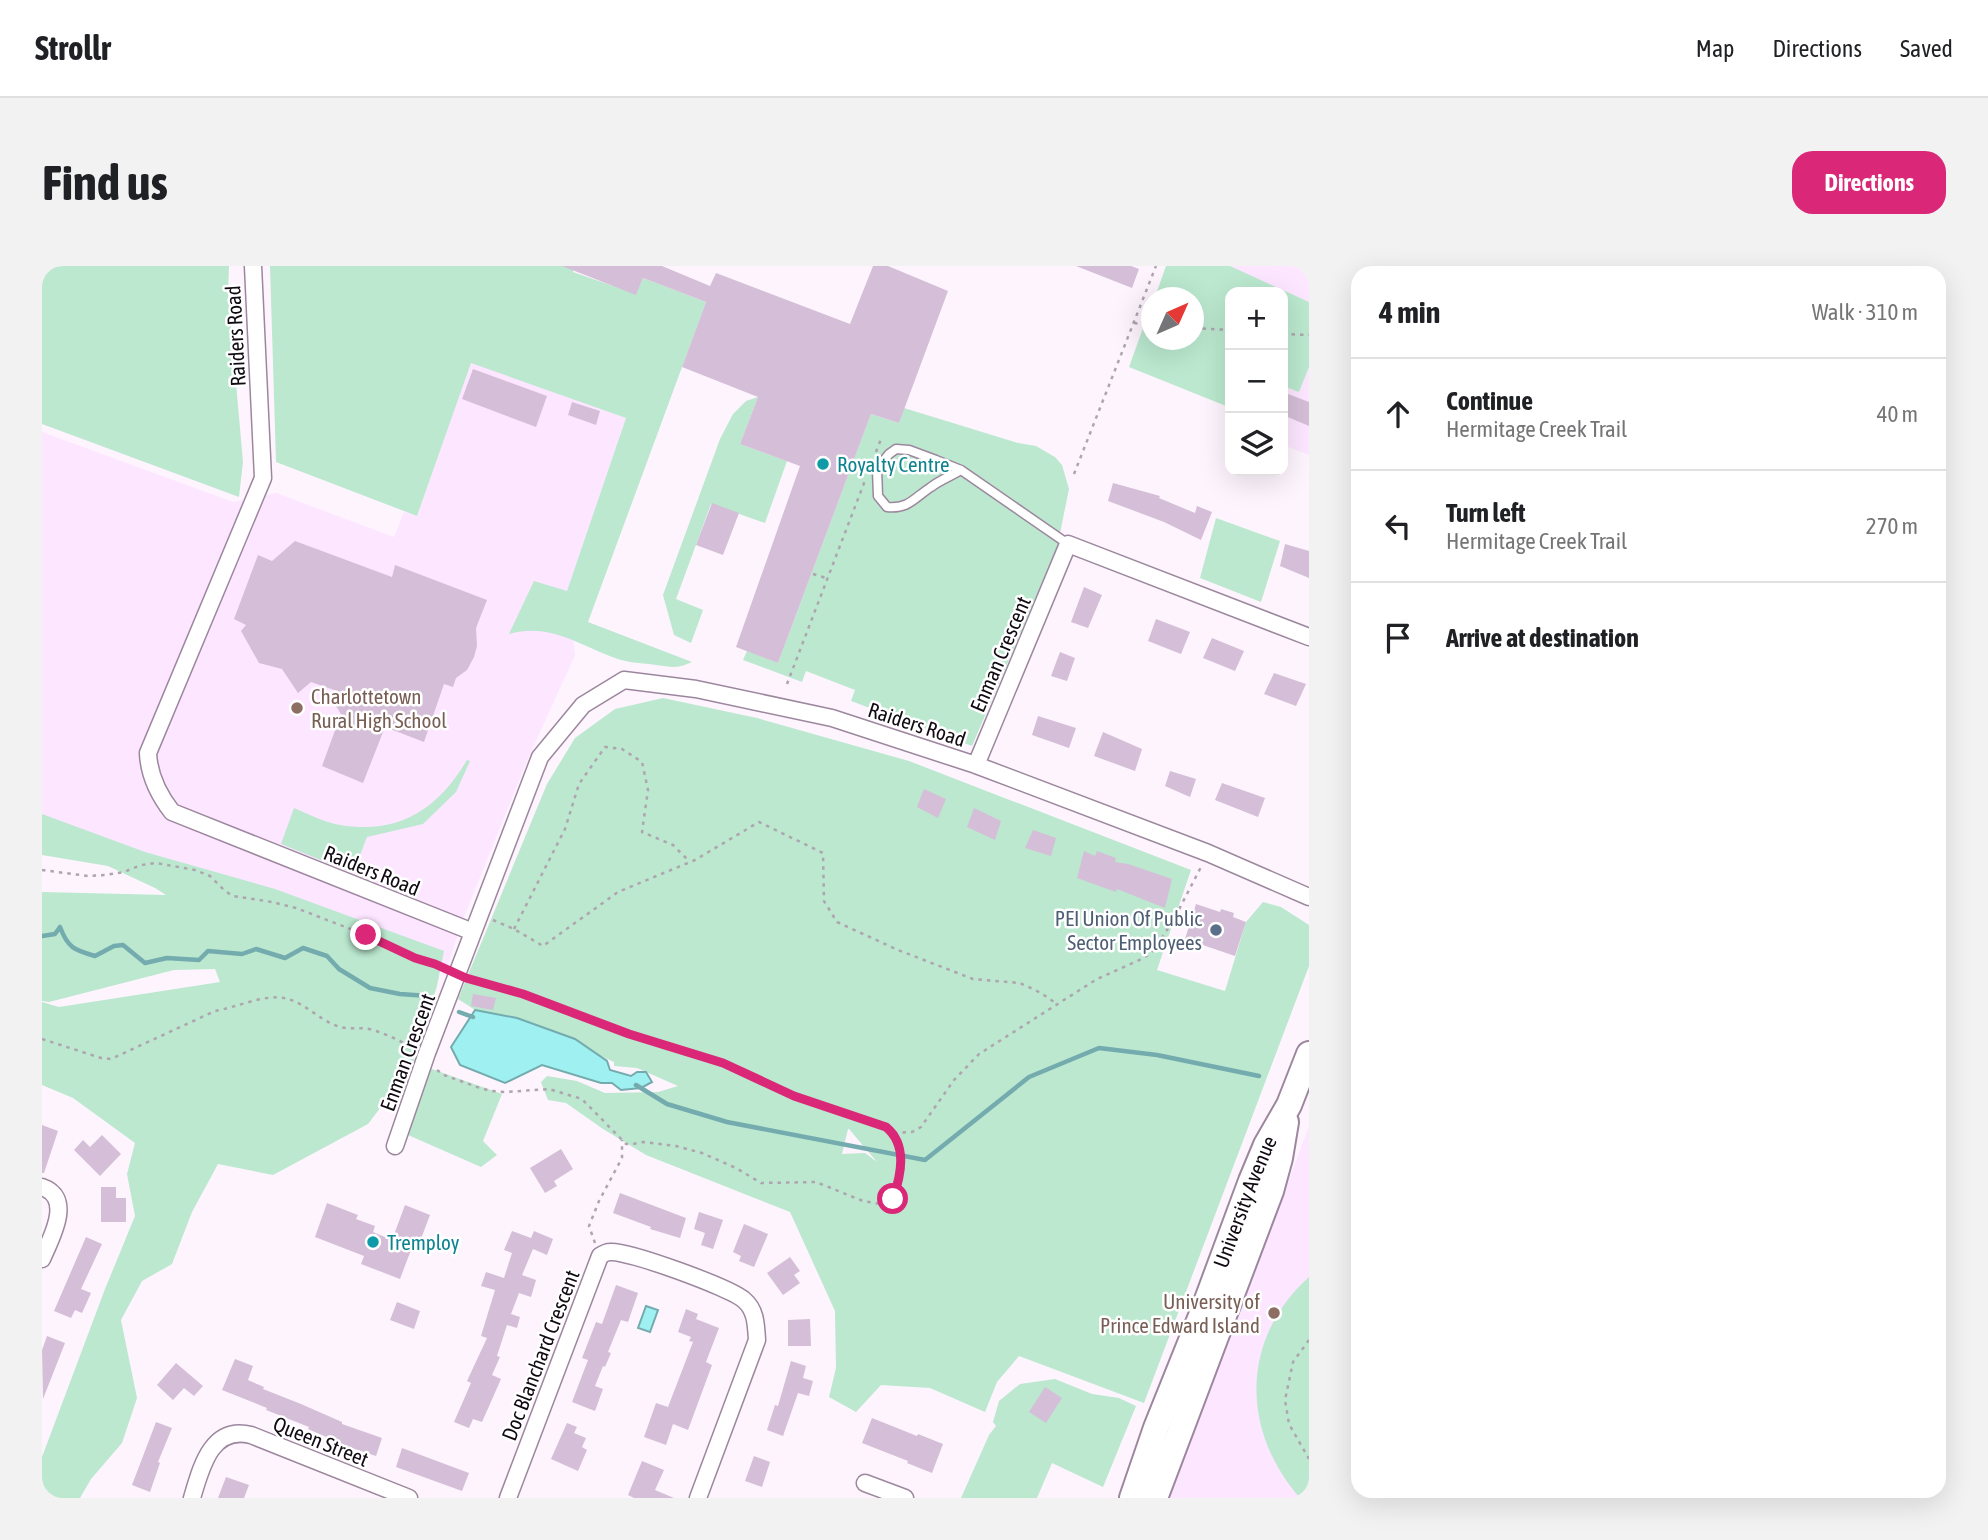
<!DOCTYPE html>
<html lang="en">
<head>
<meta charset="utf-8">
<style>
	:root { --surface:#fff; --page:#f2f2f2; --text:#202124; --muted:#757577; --line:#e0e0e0; --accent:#db2777 }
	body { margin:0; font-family:"Asap Condensed",sans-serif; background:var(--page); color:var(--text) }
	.controls { position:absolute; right:21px; top:21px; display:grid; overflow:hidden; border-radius:14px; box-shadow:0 7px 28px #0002 }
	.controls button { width:63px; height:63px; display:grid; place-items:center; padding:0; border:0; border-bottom:2px solid var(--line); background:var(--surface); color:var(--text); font:35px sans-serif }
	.compass { position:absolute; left:1099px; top:21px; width:63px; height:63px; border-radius:50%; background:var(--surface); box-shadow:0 7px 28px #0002; rotate:45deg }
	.stop { position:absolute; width:21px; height:21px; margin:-16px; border:5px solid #db2777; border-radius:50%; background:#fff }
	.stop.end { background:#db2777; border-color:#fff; box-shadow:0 2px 7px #0008 }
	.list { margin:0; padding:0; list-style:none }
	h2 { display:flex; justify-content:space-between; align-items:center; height:91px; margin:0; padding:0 28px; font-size:30px }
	h2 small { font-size:23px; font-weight:400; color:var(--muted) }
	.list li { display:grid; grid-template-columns:46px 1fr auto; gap:21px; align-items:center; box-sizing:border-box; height:112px; padding:0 28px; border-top:2px solid var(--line) }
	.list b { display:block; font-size:26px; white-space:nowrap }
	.list p { margin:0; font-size:23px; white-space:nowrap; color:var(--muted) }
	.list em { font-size:23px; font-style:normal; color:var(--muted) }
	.icon { flex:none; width:38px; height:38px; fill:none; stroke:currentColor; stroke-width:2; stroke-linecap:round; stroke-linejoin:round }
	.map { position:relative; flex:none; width:1267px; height:1232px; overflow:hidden; border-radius:21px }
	header { display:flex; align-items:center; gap:42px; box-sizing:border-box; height:98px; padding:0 35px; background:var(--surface); border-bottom:2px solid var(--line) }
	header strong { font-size:33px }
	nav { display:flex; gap:38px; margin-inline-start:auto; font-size:24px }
	.intro { display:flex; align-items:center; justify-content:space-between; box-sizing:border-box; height:168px; padding:0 42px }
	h1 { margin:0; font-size:49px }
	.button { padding:18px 32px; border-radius:21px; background:var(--accent); color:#fff; font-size:24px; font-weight:700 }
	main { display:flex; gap:42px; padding:0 42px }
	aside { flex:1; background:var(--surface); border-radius:21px; box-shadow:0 7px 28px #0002 }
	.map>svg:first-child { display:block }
	.built { fill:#fde6ff }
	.green { fill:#bbe8cf; fill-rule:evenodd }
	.water { fill:#9ff0f1; stroke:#74abae; stroke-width:2 }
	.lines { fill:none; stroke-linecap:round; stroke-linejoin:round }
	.stream { stroke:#74abae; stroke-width:4.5 }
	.building { fill:#d5bed7 }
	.lane-casing { stroke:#9c879e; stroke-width:11 }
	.street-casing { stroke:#9c879e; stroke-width:19 }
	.primary-casing { stroke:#9c879e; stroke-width:28 }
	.path { stroke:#aea5ae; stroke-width:2.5; stroke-dasharray:3.5 5; stroke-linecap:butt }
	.lane { stroke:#fff; stroke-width:8 }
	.street { stroke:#fff; stroke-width:16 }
	.primary { stroke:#fff; stroke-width:24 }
	.route { stroke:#db2777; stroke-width:9 }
	.culture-dot { fill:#0f9aa8; stroke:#fff; stroke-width:2.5 }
	.education-dot { fill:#8d6e63; stroke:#fff; stroke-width:2.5 }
	.service-dot { fill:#5c6f8a; stroke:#fff; stroke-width:2.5 }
	.labels { text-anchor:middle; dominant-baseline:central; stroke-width:5; stroke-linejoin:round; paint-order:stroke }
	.street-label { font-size:21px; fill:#110a12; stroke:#fff }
	.culture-label { font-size:21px; fill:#0d838f; stroke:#fff; text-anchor:start }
	.education-label { font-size:21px; fill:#785e54; stroke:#fff; text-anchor:start }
	.service-label { font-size:21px; fill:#4e5e75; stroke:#fff; text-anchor:end }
</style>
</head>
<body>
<header>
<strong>Strollr</strong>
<nav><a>Map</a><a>Directions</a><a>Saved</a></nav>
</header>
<div class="intro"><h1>Find us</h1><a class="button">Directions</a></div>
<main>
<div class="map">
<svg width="1267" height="1232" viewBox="0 0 1267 1232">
	<rect width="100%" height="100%" fill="#fef4fe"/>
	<!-- built -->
	<path class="built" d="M1188 0H1267V36L1187 1Z
		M429 96 584 152 525 325 533 389 485 495 418 661 404 706 146 612 0 564V166L191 236 234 227 352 271 362 246 375 250Z
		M1267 101V189L1241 179V120L1257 126Z
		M1267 860V1232H1128L1133 1217Z"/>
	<!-- green -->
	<path class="green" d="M0 0H187L186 27 201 196 197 231 0 158Z
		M228 0H533L531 6 594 28 601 12 664 36 546 356 650 396C635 403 630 401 614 399 601 397 587 397 576 393 538 380 509 356 467 368L492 315 525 325 584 152 429 97 375 250 234 196Z
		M1124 0H1188L1267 36V101L1257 126 1241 120V26H1188V127L1184 140 1087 101 1109 40 1110 74H1152V32L1113 31Z
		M716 131 698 178 745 195 723 257 669 238 634 333 661 344 649 377 632 369 621 329 678 173 691 148 704 135Z
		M862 142 976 177 994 180 1013 191 1020 199 1027 223 1015 282 930 480 809 435 813 424 764 405 760 416 701 394 705 385 736 397 829 148 857 157Z
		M1174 252 1238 275 1219 336 1158 312Z
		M621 432 715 452 867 495 1149 604 1115 704 1183 725 1204 656 1221 636 1239 641 1267 659V700L1102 1137 977 1090 955 1116 943 1146 888 1122 839 1119 814 1146 787 1131 794 1102 793 1045 748 946 604 889 561 863 524 837 506 834 499 816 505 810 535 815 563 827 616 826 636 820 595 802 572 800V796L550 786 533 773 475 752 433 744 416 733 505 518 533 472 573 443ZM806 863H807L835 896 823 887 800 888Z
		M425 494 428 495 414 526 381 558 325 571 311 607 239 578 252 542C266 548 282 556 298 559 357 569 396 543 425 494Z
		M0 548 103 586 233 623 402 685 395 720 370 800 326 858 231 909 176 898 150 946 130 998 100 1015 79 1054 95 1132 80 1177 49 1213 38 1232H0V1191L63 1023 93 950 85 908 93 877 31 832 0 819V736L17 741 178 716 173 703 132 704 7 736 0 735V626L124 629 113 622 66 600 0 589Z
		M387 802 460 828 441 875 455 889 439 901 366 869Z
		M1267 1011V1232H1258C1199 1165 1198 1073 1267 1011Z
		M1013 1113 1050 1128 1077 1132 1094 1140 1061 1221 1010 1197 995 1232H919L947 1169 954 1160 951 1156 957 1135 978 1118Z"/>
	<!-- water -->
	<path class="water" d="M433 744 475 752 533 773 565 795 568 804 589 810 595 806H604L610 816 599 822 579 824 570 817H559L500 799 463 817 418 799 409 781Z
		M604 1040 616 1044 608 1066 596 1062Z"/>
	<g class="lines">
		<!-- stream -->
		<path class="stream" d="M0 670 13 668 18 661C26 682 32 684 53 690L72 680 81 679 103 697 125 692 157 694 166 685 200 688 214 683 243 692 261 682 285 690 297 703 328 722 358 728 386 730
			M417 746 431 751
			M594 819 625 838 685 856 883 894 987 811 1057 782 1115 789 1217 810"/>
	</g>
	<!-- building -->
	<path class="building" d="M520 0H620L668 20 674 7 808 58 831 0H846L906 25 857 157 829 148 736 397 694 381 758 200 698 178 716 131 640 101 664 36 601 12 594 29Z
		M1034 0H1089L1097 3 1090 22Z
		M431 103 505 130 494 161 420 133Z
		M1241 126 1267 136V160L1241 149Z
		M530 136 558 145 554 159 526 149Z
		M1071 217 1118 230 1117 232 1153 247 1155 240 1170 246 1159 274 1122 256 1066 235Z
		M670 237 697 247 681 289 654 279Z
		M253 275 350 311 353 299 445 334 434 362 435 380 432 391 425 404 414 412 411 421 402 418 382 476 343 461 321 517 280 500 299 448 289 432 298 426 269 416 256 427 240 403 217 397 199 365 204 359 192 353 216 289 230 295Z
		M1243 278 1267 285V312L1238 300Z
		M1042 321 1060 329 1046 362 1029 356Z
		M1114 353 1148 366 1139 388 1106 375Z
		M1170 372 1202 385 1193 405 1161 392Z
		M1018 386 1033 392 1025 415 1009 410Z
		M1232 407 1264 418 1254 440 1222 428Z
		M996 450 1034 462 1027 482 990 469Z
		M1061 466 1100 483 1093 505 1052 490Z
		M1128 505 1154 513 1148 531 1123 520Z
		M1180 517 1223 532 1216 551 1173 534Z
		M882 523 904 533 896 552 875 541Z
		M932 542 959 555 953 574 925 561Z
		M991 564 1014 572 1009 590 983 582Z
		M1042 585 1053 590 1055 585 1074 592 1073 596 1086 598 1130 613 1123 642 1075 623 1074 626 1035 612Z
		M1154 638 1178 646 1179 643 1192 647 1191 651 1204 656 1193 690 1143 673Z
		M431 728 454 732 451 744 429 740Z
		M0 859 16 865 2 907H0Z
		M60 869 79 888 58 910 32 884 41 874 48 881Z
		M519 883 531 903 512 915 515 920 503 927 488 902Z
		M59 921H74V932H84V956H59Z
		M578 927 644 952 638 972 608 963 609 961 571 947Z
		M285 937 316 949 314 953 333 960 331 966 350 974 363 939 388 949 374 986 369 984 358 1013 319 998 322 990 273 971Z
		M657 946 681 954 671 983 659 979 663 967 652 963Z
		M702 958 726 968 712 1001 697 995 699 990 691 986Z
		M470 965 489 972 492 965 511 973 505 989 491 983 480 1009 494 1014 489 1031 477 1027 469 1048 478 1051 475 1062 465 1059 455 1090 458 1091 450 1109 459 1113 440 1156 431 1153 427 1162 412 1156 429 1117 425 1115 445 1072 439 1070 453 1024 439 1020 444 1006 462 1012 470 987 462 984Z
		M44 971 60 978 39 1023 49 1027 40 1047 33 1044 29 1052 12 1045Z
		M748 991 758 1005 752 1009 758 1017 741 1029 725 1007Z
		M574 1019 596 1027 586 1056 579 1054 566 1086 569 1087 563 1101 561 1100 553 1120 561 1123 553 1145 530 1136 546 1094 540 1092 554 1056 560 1058Z
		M355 1036 378 1045 372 1063 348 1054Z
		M644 1043 656 1048 654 1053 677 1062 664 1096 670 1099 646 1164 631 1158 624 1179 602 1171 614 1137 626 1141 651 1076 647 1075 649 1071 636 1066Z
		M768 1053 769 1080H746V1054Z
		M5 1070 23 1077 1 1133 0 1084Z
		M193 1093 211 1100 206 1114 222 1121 221 1123 259 1138 300 1156V1158L340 1172 334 1190 307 1181 266 1163 267 1161 224 1144 225 1142 180 1124Z
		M749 1095 764 1100 761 1112 771 1115 767 1130 756 1127 741 1170 725 1164 733 1139 736 1140Z
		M134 1097 161 1120 152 1130 142 1122 131 1134 115 1119Z
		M1003 1121 1020 1132 1004 1157 987 1146Z
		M830 1152 875 1170 876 1168 901 1178 890 1207 865 1197 866 1195 820 1177Z
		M114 1156 130 1162 116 1196 118 1197 108 1226 90 1219Z
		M525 1157 535 1161 532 1167 544 1172 540 1181 545 1184 536 1205 509 1193Z
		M360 1182 427 1207 420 1225 354 1201Z
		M712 1190 728 1196 720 1221 703 1215Z
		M600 1195 622 1204 613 1224 632 1232H592L586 1229Z
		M184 1211 207 1219 202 1232H176Z"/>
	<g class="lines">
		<defs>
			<path id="lane" d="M919 204C909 210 898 214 889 221 872 232 867 243 845 241L836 230 835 203 847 188 854 183 867 184 894 194 919 204 1026 278"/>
			<path id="street" d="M211 0 221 212 106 487C107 510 116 528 130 546L431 666
				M934 499 1026 278 1267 371
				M353 880 385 787 498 491 541 439 582 414 654 423 790 452 934 499 1166 587 1267 631
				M0 921C32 932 9 972 0 993
				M823 1217 863 1232
				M150 1232C159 1202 169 1159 209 1169L367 1232
				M466 1232 558 990C561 988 565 986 568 986 585 984 689 1022 702 1034 714 1044 714 1059 715 1074L656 1232"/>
			<g id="primary">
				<path id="s1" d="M1090 1232 1114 1162 1159 1050 1209 915 1224 879 1247 839 1267 788"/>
				<path d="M1113 1232 1229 925 1238 892 1244 856"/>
			</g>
		</defs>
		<!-- lane casing -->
		<use href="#lane" class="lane-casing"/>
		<!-- street casing -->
		<use href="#street" class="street-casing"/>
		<!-- primary casing -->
		<use href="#primary" class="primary-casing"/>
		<!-- path -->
		<path class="path" d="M1092 57 1110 59
			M1152 62 1188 64
			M1241 68 1267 69
			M834 186 839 173
			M1032 208 1114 0
			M771 308 784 312
			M745 418 824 212
			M0 604 46 610 63 609 82 606 99 599 114 597 153 604 168 610 183 625 191 630 230 636 254 642 324 669 373 692 403 702
			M451 654 472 663 501 680 576 626 653 594 717 556 781 587 782 635 795 656 856 684 931 713 978 717 999 727 1015 738
			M472 663 523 563 537 518 563 481 580 483 600 496 606 524 600 566 631 579 647 595
			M0 773 59 792 69 793 173 745C192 742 223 728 242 732 262 736 276 753 295 760 305 764 317 761 327 763 343 767 359 775 372 783
			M395 804 402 809 435 821 449 825 464 826 507 823 540 833 584 878H591L601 876 634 880 660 887 694 902 719 917 774 916 821 935 844 939C865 922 864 878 844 861L752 830 681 797 587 768 481 728 428 713
			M852 867 870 866 879 861 912 814 937 788 1055 713 1102 692 1112 684 1132 653 1160 599
			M553 977 547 960 557 935 580 892V874
			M1267 1074 1251 1096 1243 1134 1247 1158 1267 1193"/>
		<!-- lane -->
		<use href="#lane" class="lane"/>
		<!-- street -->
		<use href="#street" class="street"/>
		<!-- primary -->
		<use href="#primary" class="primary"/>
	</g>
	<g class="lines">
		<!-- route -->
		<path class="route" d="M324 669 373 692 393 698 424 712 481 728 587 768 681 797 752 830 844 861C866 879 859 909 851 933"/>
	</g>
	<!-- markers -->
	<g class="culture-dot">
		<circle cx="781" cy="198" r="7"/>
		<circle cx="331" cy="976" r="7"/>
	</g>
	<g class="education-dot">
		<circle cx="255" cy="442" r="7"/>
		<circle cx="1232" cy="1047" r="7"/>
	</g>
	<circle class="service-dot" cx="1174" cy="664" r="7"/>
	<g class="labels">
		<!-- street labels -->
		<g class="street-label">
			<text transform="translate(193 70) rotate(-93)">Raiders Road</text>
			<text transform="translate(958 388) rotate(-67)">Enman Crescent</text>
			<text transform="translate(875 458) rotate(18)">Raiders Road</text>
			<text transform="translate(330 604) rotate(22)">Raiders Road</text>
			<text transform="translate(365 786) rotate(-70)">Enman Crescent</text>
			<text stroke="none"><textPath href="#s1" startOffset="317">University Avenue</textPath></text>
			<text transform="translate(498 1089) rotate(-69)">Doc Blanchard Crescent</text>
			<text transform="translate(279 1175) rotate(22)">Queen Street</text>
		</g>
		<!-- culture labels -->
		<g class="culture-label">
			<text x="795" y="198">Royalty Centre</text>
			<text x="345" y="976">Tremploy</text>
		</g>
		<!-- education labels -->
		<g class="education-label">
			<text x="269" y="430">Charlottetown<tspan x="269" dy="24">Rural High School</tspan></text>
			<text x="1218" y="1035" text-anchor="end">University of<tspan x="1218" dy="24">Prince Edward Island</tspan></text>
		</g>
		<!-- service labels -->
		<g class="service-label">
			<text x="1160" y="652">PEI Union Of Public<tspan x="1160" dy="24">Sector Employees</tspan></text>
		</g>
	</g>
</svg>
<div class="controls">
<button>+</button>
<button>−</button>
<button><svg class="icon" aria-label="layers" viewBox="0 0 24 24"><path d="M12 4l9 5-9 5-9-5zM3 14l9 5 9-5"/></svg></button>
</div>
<svg class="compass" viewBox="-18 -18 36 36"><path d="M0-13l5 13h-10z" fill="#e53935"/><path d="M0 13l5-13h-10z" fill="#757577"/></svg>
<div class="stop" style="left:851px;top:933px"></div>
<div class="stop end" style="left:324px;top:669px"></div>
</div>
<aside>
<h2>4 min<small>Walk · 310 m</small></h2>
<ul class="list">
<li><svg class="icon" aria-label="ahead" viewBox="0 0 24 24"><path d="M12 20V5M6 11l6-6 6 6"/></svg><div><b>Continue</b><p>Hermitage Creek Trail</p></div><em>40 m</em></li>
<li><svg class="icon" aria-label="left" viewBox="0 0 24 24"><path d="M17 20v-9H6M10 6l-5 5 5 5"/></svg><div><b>Turn left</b><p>Hermitage Creek Trail</p></div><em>270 m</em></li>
<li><svg class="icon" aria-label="arrive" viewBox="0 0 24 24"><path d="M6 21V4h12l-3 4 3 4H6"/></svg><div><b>Arrive at destination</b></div></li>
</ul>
</aside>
</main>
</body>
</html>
